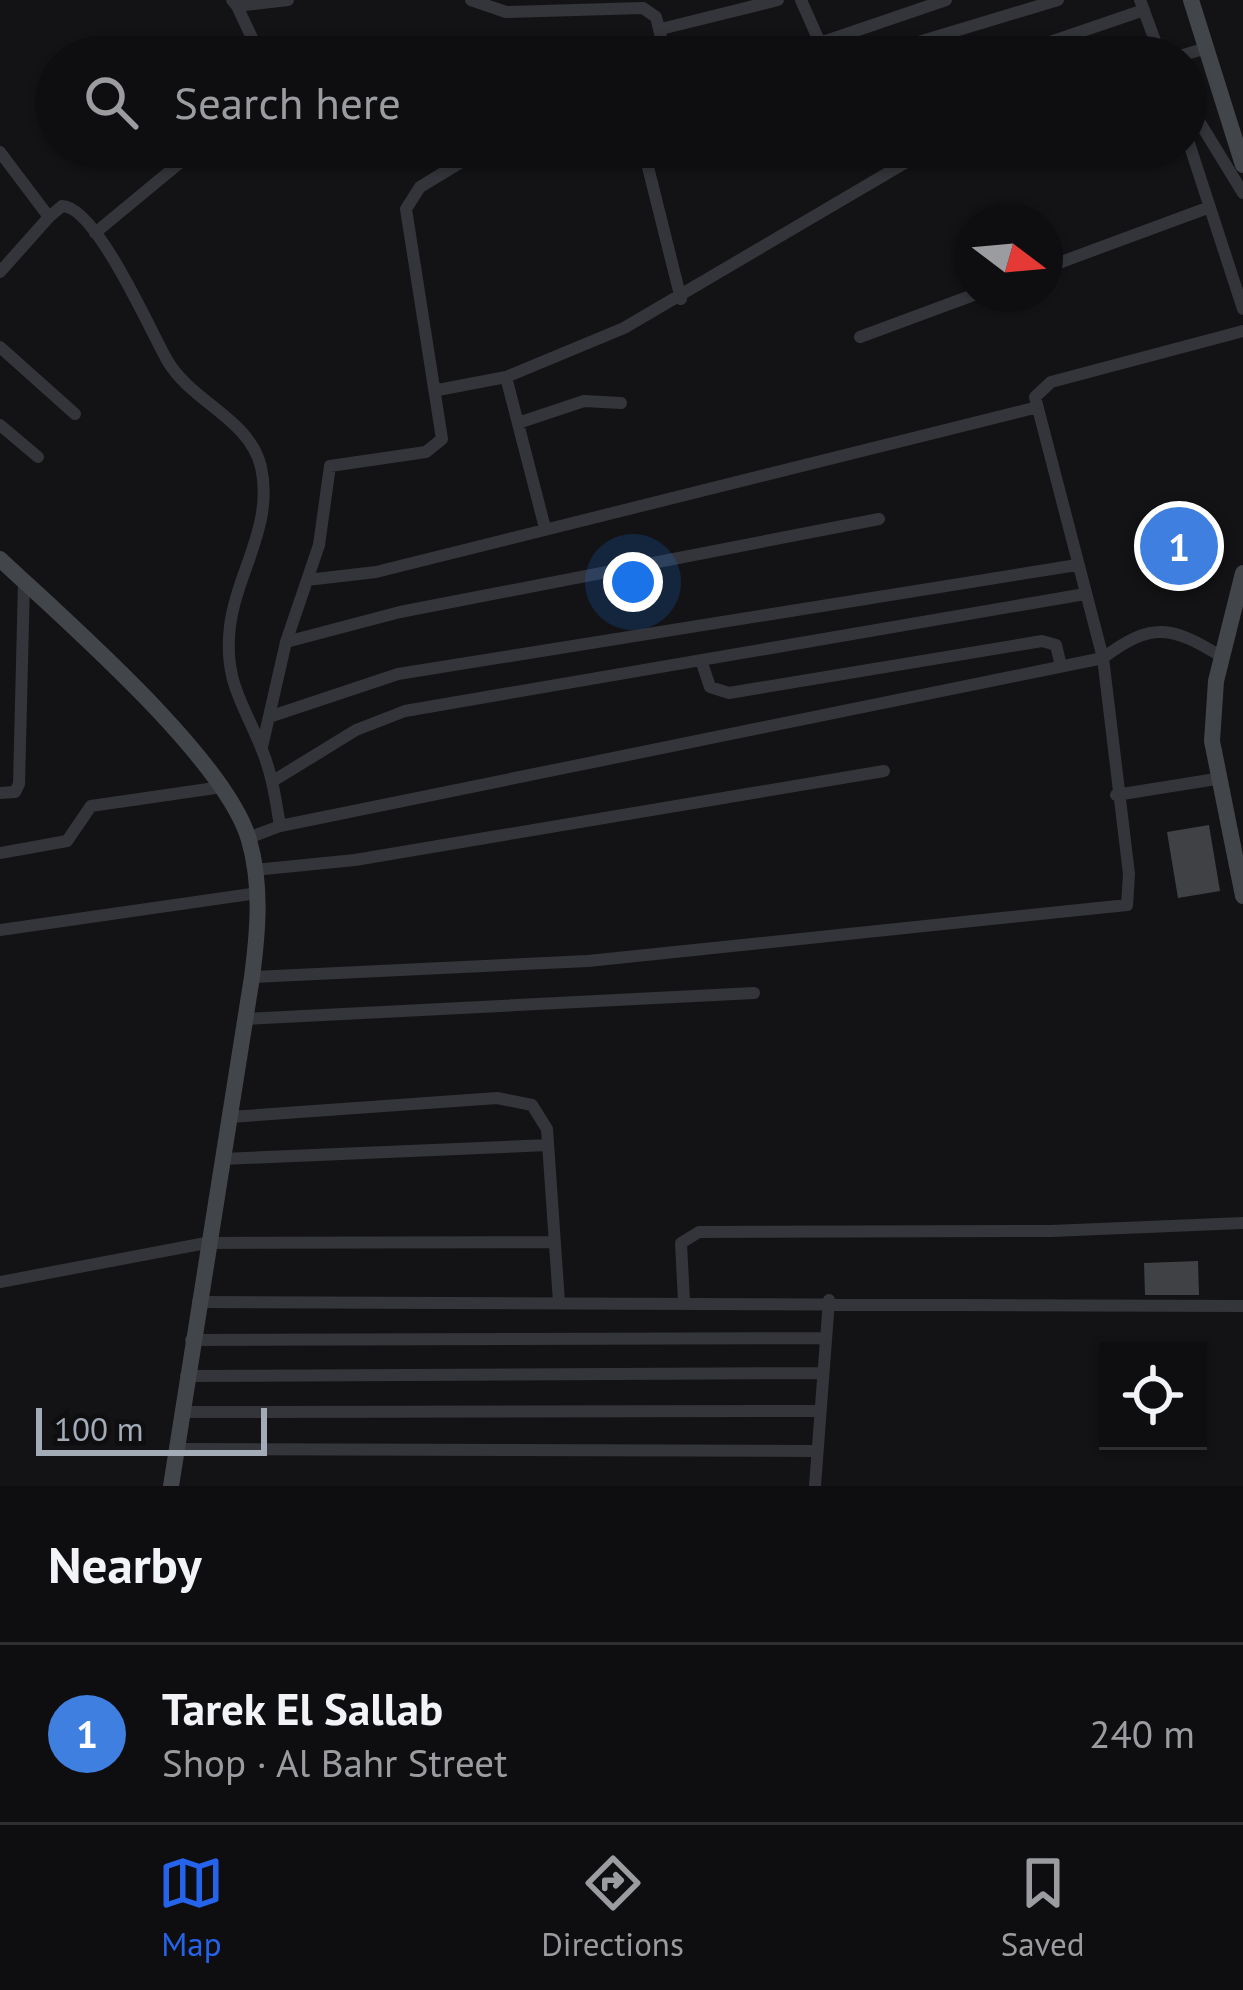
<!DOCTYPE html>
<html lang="en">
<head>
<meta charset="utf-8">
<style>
	:root { --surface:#0e0e10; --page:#171719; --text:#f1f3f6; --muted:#9b9c9f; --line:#2e2e30; --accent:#2563eb }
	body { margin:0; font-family:"PT Sans",sans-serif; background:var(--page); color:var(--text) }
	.controls { position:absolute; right:36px; bottom:36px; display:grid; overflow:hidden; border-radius:0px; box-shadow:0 3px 9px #0004 }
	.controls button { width:108px; height:108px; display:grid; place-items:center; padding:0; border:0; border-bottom:3px solid var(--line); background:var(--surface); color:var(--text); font:60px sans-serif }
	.compass { position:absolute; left:955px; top:204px; width:108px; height:108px; border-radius:50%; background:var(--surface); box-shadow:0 3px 9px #0004; rotate:106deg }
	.scale { position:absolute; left:36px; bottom:30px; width:231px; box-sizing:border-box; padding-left:12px; border:6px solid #a3abb7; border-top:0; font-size:33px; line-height:42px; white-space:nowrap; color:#a3abb7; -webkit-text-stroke:9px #0e0e10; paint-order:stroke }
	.you { position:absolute; left:633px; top:582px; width:42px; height:42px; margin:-30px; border:9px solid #fff; border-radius:50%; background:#1a73e8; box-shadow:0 0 0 18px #1a73e833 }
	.badge { display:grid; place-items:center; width:78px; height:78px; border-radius:50%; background:var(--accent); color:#fff; font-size:39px; font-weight:700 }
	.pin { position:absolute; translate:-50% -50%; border:6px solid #fff; box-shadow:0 3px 12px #0006 }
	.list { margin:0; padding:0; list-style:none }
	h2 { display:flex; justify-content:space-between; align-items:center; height:156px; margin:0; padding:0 48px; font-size:51px }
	h2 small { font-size:39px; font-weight:400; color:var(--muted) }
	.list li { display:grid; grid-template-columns:78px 1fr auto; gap:36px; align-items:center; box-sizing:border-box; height:180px; padding:0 48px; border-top:3px solid var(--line) }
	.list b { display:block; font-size:45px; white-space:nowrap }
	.list p { margin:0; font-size:39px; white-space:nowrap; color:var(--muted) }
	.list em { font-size:39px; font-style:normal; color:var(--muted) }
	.icon { flex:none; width:66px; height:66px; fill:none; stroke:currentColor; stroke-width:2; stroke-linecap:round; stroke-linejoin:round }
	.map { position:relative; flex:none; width:1243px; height:1486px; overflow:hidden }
	.search { position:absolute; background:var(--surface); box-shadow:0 3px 9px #0004; left:36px; right:36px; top:36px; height:132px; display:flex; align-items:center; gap:30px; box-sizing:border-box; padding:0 42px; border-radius:66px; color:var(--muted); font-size:45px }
	.sheet { height:336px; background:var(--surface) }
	nav { display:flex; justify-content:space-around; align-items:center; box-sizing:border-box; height:168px; border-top:3px solid var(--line); background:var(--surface); font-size:33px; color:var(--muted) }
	nav a { display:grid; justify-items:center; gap:6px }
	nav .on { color:var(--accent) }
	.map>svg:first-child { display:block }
	.building { fill:#3f4145 }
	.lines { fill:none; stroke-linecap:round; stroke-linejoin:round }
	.street { stroke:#34353a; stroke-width:12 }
	.secondary { stroke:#42454a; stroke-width:16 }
</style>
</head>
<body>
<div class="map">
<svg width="1243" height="1486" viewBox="0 0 1243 1486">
	<rect width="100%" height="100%" fill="#131315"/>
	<!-- building -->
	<path class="building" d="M1209 825 1220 891 1178 898 1167 832Z
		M1198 1261 1199 1295H1145L1144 1263Z"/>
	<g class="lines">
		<!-- street -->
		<path class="street" d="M232 0 237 6 288 0
			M471 0 506 12 643 8 656 17 666 57
			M801 0 820 43 849 57
			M1140 0 1161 57
			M237 6 261 57
			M661 29 778 0
			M820 43 946 0
			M869 57 1058 0
			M1006 57 1144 10
			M1177 57 1206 48
			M1186 100 1243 193
			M1186 134 1243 309
			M643 147 681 299
			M0 152 49 217 0 272
			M49 217 62 206C96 206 150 330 167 360 191 402 250 419 261 467 274 525 237 572 230 626 223 684 246 706 264 755 273 779 276 802 280 826L248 838
			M95 233 199 147
			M1045 268 1210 207
			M860 337 976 294
			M0 347 75 414
			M506 377 545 528
			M438 390 506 377 624 328 932 147
			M518 423 584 401 621 403
			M0 425 38 457
			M307 580 376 572 1034 408
			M286 642 400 612 879 519
			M701 660 710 687 729 693 1042 641 1056 645 1061 666
			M269 717 398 674 1077 565
			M262 747 286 642 319 545 330 466 426 452 442 439 406 209 420 187 486 147
			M273 781 356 730 405 711 1085 594
			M0 793 15 792 19 784 24 582
			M1116 795 1216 779
			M280 826 1103 658C1152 621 1172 626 1222 657
			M0 853 67 841 91 806 222 787
			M254 870 355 860 884 771
			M0 930 258 893
			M252 977 588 961 1127 905 1129 874 1103 658 1035 397 1051 382 1243 331
			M246 1019 754 993
			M230 1117 497 1098 532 1105 547 1129 559 1302
			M222 1159 548 1145
			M0 1282 206 1243 555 1242
			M684 1301 681 1243 699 1232 1051 1231 1243 1223
			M198 1302 1243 1306
			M191 1340 826 1338
			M186 1376 823 1373
			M181 1412 820 1411
			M176 1449 817 1451
			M815 1486 829 1300"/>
		<!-- secondary -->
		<path class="secondary" d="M1191 0 1243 165
			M0 559C65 620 226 759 249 840 262 885 258 931 252 977L171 1486
			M1243 573 1216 681 1212 741 1243 896"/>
	</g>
</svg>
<div class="controls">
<button><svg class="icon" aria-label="locate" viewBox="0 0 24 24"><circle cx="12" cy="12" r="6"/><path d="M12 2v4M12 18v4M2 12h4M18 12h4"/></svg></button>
</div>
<svg class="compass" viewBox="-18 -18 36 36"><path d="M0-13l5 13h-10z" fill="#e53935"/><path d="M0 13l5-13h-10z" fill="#9b9c9f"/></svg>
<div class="scale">100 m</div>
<div class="you"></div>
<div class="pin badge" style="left:1179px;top:546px;background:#3f7fe0">1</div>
<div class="search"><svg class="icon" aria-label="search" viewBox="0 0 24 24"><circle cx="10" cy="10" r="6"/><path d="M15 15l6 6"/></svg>Search here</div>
</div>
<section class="sheet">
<h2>Nearby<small></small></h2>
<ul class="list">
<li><span class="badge" style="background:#3f7fe0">1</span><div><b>Tarek El Sallab</b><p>Shop · Al Bahr Street</p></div><em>240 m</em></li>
</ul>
</section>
<nav>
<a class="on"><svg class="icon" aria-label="map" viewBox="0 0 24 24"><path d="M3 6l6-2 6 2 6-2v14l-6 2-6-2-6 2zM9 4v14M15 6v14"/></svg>Map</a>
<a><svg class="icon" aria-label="directions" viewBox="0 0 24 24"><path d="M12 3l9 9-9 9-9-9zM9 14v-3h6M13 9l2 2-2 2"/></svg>Directions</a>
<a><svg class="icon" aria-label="saved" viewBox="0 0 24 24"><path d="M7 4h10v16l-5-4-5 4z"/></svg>Saved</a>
</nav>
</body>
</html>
